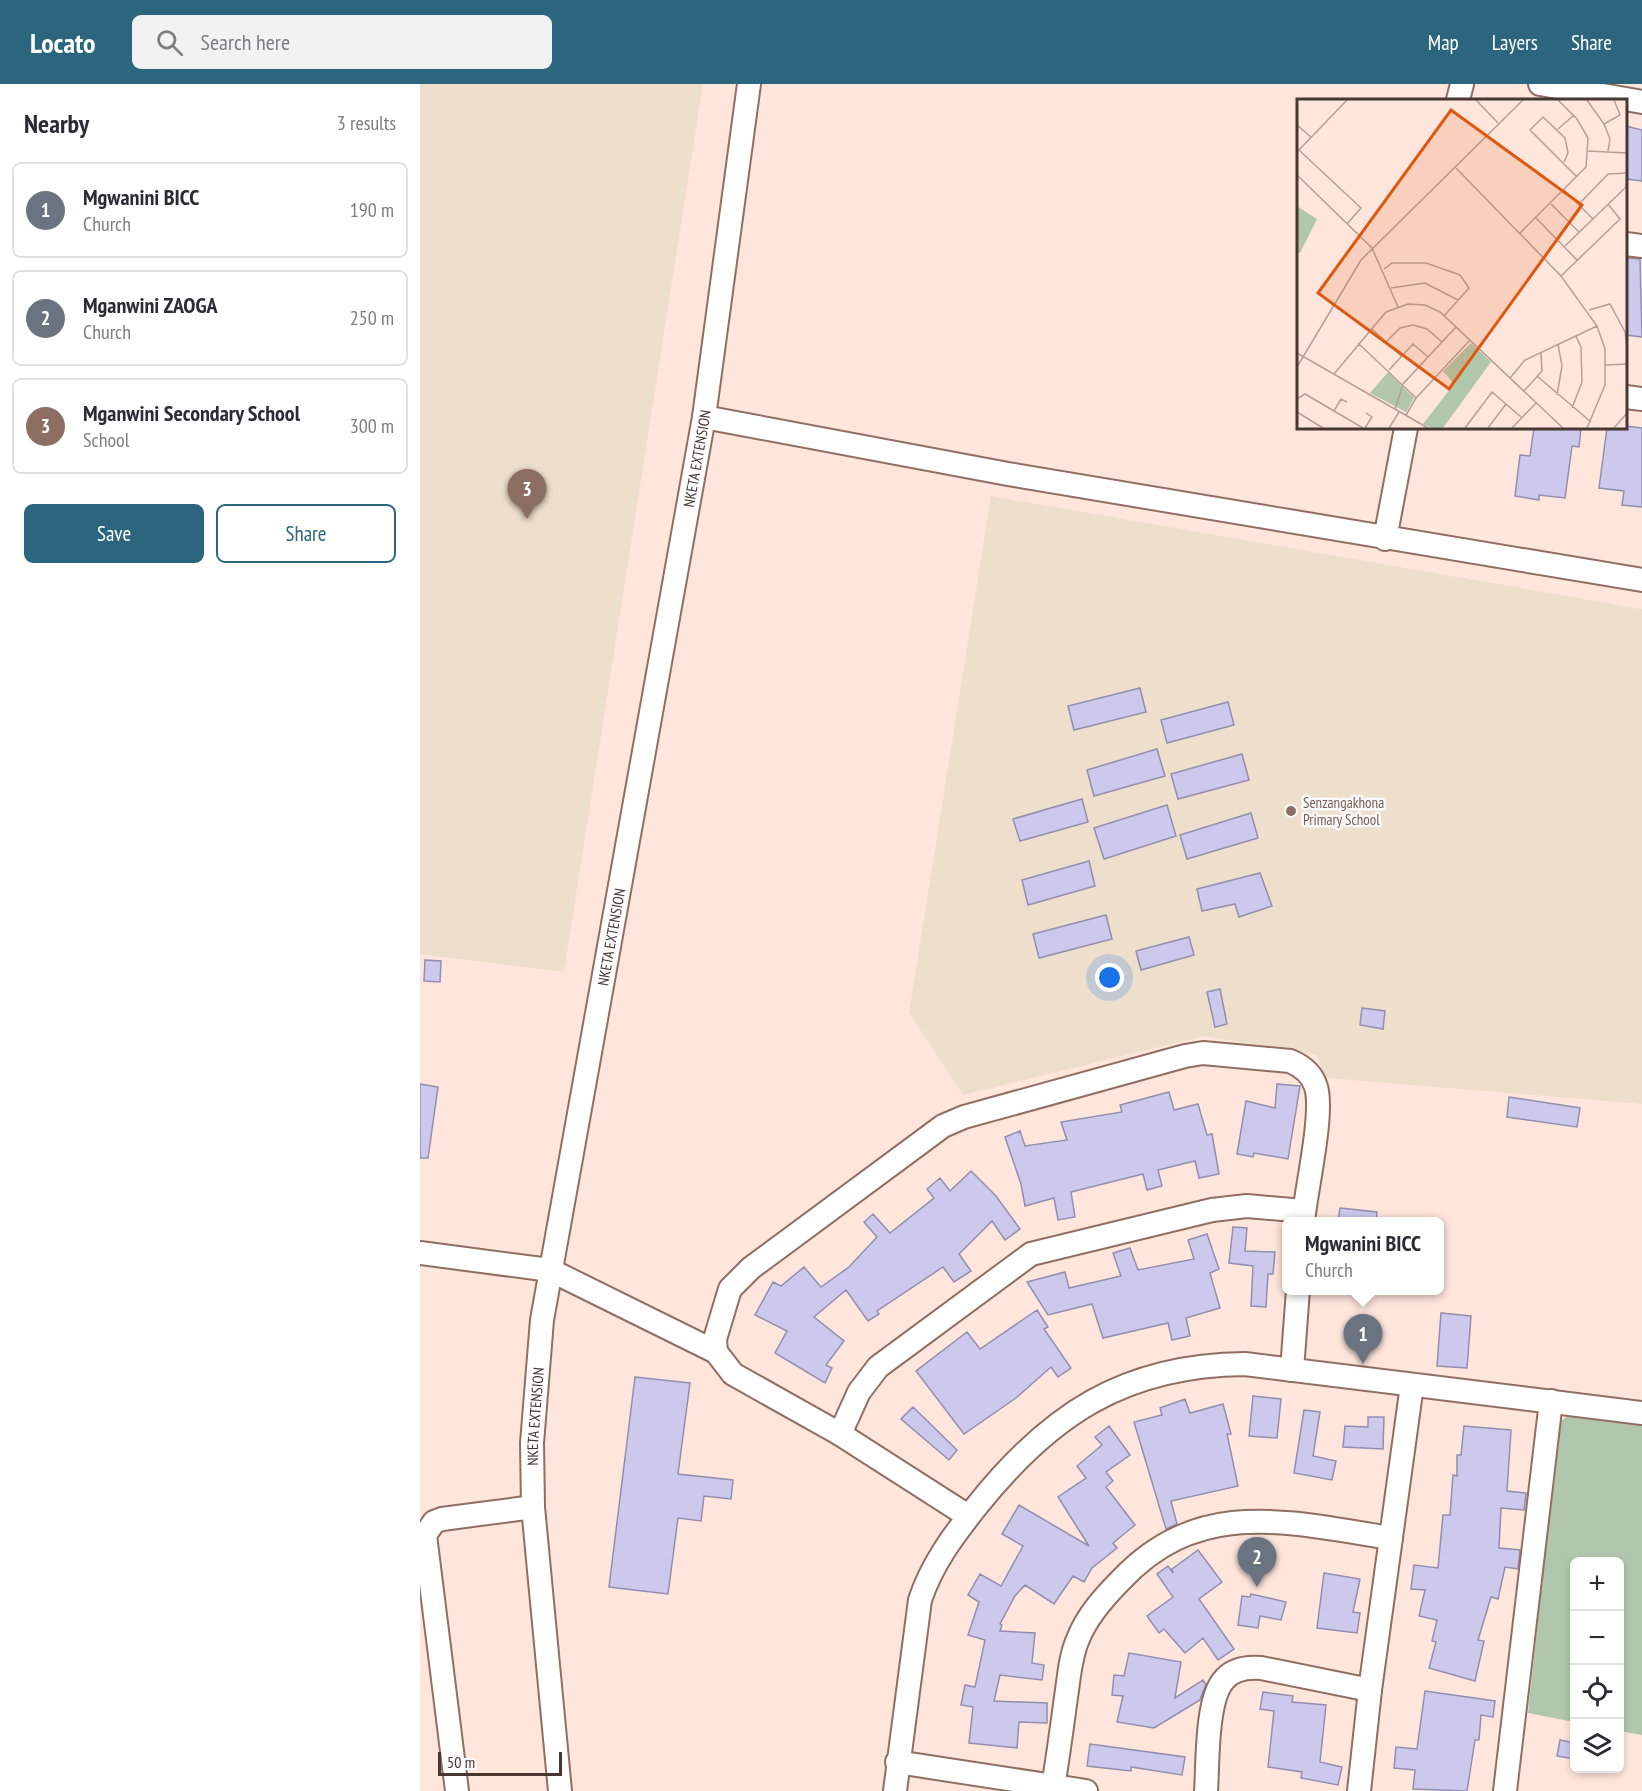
<!DOCTYPE html>
<html lang="en">
<head>
<meta charset="utf-8">
<style>
	:root { --surface:#fff; --page:#f2f2f3; --text:#2b2b33; --muted:#7c7c81; --line:#e1e1e2; --accent:#2b667e }
	body { margin:0; font-family:"PT Sans Narrow",sans-serif; background:var(--page); color:var(--text) }
	.controls { position:absolute; right:18px; bottom:18px; display:grid; overflow:hidden; border-radius:9px; box-shadow:0 3px 9px #0003 }
	.controls button { width:54px; height:54px; display:grid; place-items:center; padding:0; border:0; border-bottom:2px solid var(--line); background:var(--surface); color:var(--text); font:30px sans-serif }
	.scale { position:absolute; left:18px; bottom:15px; width:124px; box-sizing:border-box; padding-left:6px; border:3px solid #463731; border-top:0; font-size:16px; line-height:21px; white-space:nowrap; color:#463731; -webkit-text-stroke:4px #f9f9f9; paint-order:stroke }
	.you { position:absolute; left:690px; top:894px; width:21px; height:21px; margin:-15px; border:4px solid #fff; border-radius:50%; background:#1a73e8; box-shadow:0 0 0 9px #1a73e833 }
	.badge { display:grid; place-items:center; width:39px; height:39px; border-radius:50%; background:var(--accent); color:#fff; font-size:20px; font-weight:700 }
	.pin { position:absolute; translate:-50% -50px; filter:drop-shadow(0 2px 3px #0008) }
	.pin::after { content:''; position:absolute; top:32px; width:21px; height:18px; background:inherit; clip-path:polygon(0 0,100% 0,50% 100%) }
	.popup { position:absolute; left:862px; top:1133px; width:162px; height:78px; box-sizing:border-box; display:grid; place-content:center; border-radius:9px; background:var(--surface); filter:drop-shadow(0 2px 4px #0005); font-size:20px; white-space:nowrap; color:var(--muted) }
	.popup b { font-size:22px; color:var(--text) }
	.popup::after { content:''; position:absolute; left:50%; top:100%; margin-left:-12px; border:12px solid transparent; border-top-color:var(--surface) }
	.list { margin:0; padding:0; list-style:none }
	h2 { display:flex; justify-content:space-between; align-items:center; height:78px; margin:0; padding:0 24px; font-size:26px }
	h2 small { font-size:20px; font-weight:400; color:var(--muted) }
	.list li { display:grid; grid-template-columns:39px 1fr auto; gap:18px; align-items:center; box-sizing:border-box; height:96px; margin:0 12px 12px; padding:0 12px; border:2px solid var(--line); border-radius:9px }
	.list b { display:block; font-size:22px; white-space:nowrap }
	.list p { margin:0; font-size:20px; white-space:nowrap; color:var(--muted) }
	.list em { font-size:20px; font-style:normal; color:var(--muted) }
	.actions { display:flex; gap:12px; padding:18px 24px }
	.actions a { flex:1; padding:14px 0; border:2px solid var(--accent); border-radius:9px; text-align:center; font-size:21px; color:var(--accent) }
	.actions .main { background:var(--accent); color:#fff }
	.icon { flex:none; width:33px; height:33px; fill:none; stroke:currentColor; stroke-width:2; stroke-linecap:round; stroke-linejoin:round }
	.map { position:relative; flex:none; width:1222px; height:1707px; overflow:hidden }
	header { display:flex; align-items:center; gap:36px; box-sizing:border-box; height:84px; padding:0 30px; background:var(--accent); color:#fff }
	header strong { font-size:28px }
	nav { display:flex; gap:33px; margin-inline-start:auto; font-size:21px }
	.search { width:420px; height:54px; background:var(--page); display:flex; align-items:center; gap:15px; box-sizing:border-box; padding:0 21px; border-radius:9px; color:var(--muted); font-size:22px }
	main { display:flex }
	aside { flex:1; background:var(--surface) }
	.map>svg:first-child { display:block }
	.education { fill:#eedfcd }
	.green { fill:#b1c7ad }
	.building { fill:#ccc9ec; stroke:#928eaf; stroke-width:1.5 }
	.lines { fill:none; stroke-linecap:round; stroke-linejoin:round }
	.minor-casing { stroke:#916e61; stroke-width:26 }
	.minor { stroke:#fff; stroke-width:22 }
	.education-dot { fill:#8d6e63; stroke:#f9f9f9; stroke-width:2 }
	.labels { text-anchor:middle; dominant-baseline:central; stroke-width:5; stroke-linejoin:round; paint-order:stroke }
	.street-label { font-size:15px; fill:#463731; stroke:#f9f9f9 }
	.education-label { font-size:15px; fill:#785e54; stroke:#f9f9f9; text-anchor:start }
	.inset-road { fill:none; stroke:#b4a098; stroke-width:1.5 }
	.view { fill:#e0570e; fill-opacity:0.15; stroke:#e0570e; stroke-width:3 }
	.inset-edge { fill:none; stroke:#463731; stroke-width:3 }
</style>
</head>
<body>
<header>
<strong>Locato</strong>
<div class="search"><svg class="icon" aria-label="search" viewBox="0 0 24 24"><circle cx="10" cy="10" r="6"/><path d="M15 15l6 6"/></svg>Search here</div>
<nav><a>Map</a><a>Layers</a><a>Share</a></nav>
</header>
<main>
<aside>
<h2>Nearby<small>3 results</small></h2>
<ul class="list">
<li><span class="badge" style="background:#6b7280">1</span><div><b>Mgwanini BICC</b><p>Church</p></div><em>190 m</em></li>
<li><span class="badge" style="background:#6b7280">2</span><div><b>Mganwini ZAOGA</b><p>Church</p></div><em>250 m</em></li>
<li><span class="badge" style="background:#8d6e63">3</span><div><b>Mganwini Secondary School</b><p>School</p></div><em>300 m</em></li>
</ul>
<div class="actions"><a class="main">Save</a><a>Share</a></div>
</aside>
<div class="map">
<svg width="1222" height="1707" viewBox="0 0 1222 1707">
	<rect width="100%" height="100%" fill="#fee6dd"/>
	<!-- education -->
	<path class="education" d="M0 0H283L144 888 0 870Z
		M571 412 1222 525V1020L906 994 896 971 785 952 543 1011 489 929Z"/>
	<!-- green -->
	<path class="green" d="M1149 1331 1222 1341V1651L1200 1647V1478H1154V1638L1108 1629 1138 1347 1142 1336Z"/>
	<!-- building -->
	<path class="building" d="M1206 42 1222 46V97L1206 95Z
		M1206 174 1220 175 1222 253 1206 251Z
		M1206 342 1222 344V423L1202 421 1204 407 1179 404 1187 344Z
		M1114 344H1161L1159 363 1152 362 1145 414 1119 411V416L1095 412 1100 371 1110 372Z
		M720 604 726 628 654 646 648 622Z
		M808 618 814 641 747 659 741 636Z
		M737 665 745 692 674 712 667 686Z
		M822 670 829 696 758 715 751 690Z
		M662 715 668 738 600 757 593 735Z
		M747 721 756 752 684 775 674 744Z
		M831 729 838 754 767 775 760 751Z
		M669 777 675 802 608 821 602 796Z
		M840 789 852 822 819 833 815 820 782 827 777 805Z
		M686 831 692 855 619 874 613 850Z
		M769 853 774 871 721 886 716 867Z
		M5 876 21 877 20 898 4 897Z
		M800 905 807 940 795 943 787 908Z
		M942 924 965 927 963 945 940 941Z
		M0 1000 18 1003 8 1074H0Z
		M857 1000 880 1002 868 1075 834 1069 833 1073 817 1070 826 1017 855 1024Z
		M749 1008 754 1026 778 1020 787 1051 792 1050 799 1090 779 1094 775 1077 738 1086 742 1102 727 1106 723 1090 651 1108 655 1133 638 1136 634 1114 605 1122 601 1100 585 1053 600 1047 605 1062 647 1056 641 1038 702 1028 700 1021Z
		M1089 1013 1160 1024 1157 1043 1087 1033Z
		M551 1087 576 1112 600 1145 585 1156 572 1137 539 1170 551 1187 534 1198 523 1183 457 1227 459 1230 448 1237 426 1206 394 1233 424 1257 406 1281 412 1284 405 1299 355 1269 367 1247 335 1231 353 1198 361 1202 384 1183 401 1203 429 1183 457 1153 444 1138 453 1130 470 1149 514 1114 507 1105 520 1094 530 1107Z
		M920 1124 957 1128 956 1137H918Z
		M813 1143 827 1144 825 1167 855 1168 853 1190H848L846 1223 831 1222 833 1182 809 1179Z
		M787 1150 799 1185 790 1189 800 1224 766 1234 770 1252 752 1256 748 1239 683 1254 672 1220 628 1231 607 1198 645 1188 649 1204 701 1192 693 1169 710 1164 718 1186 774 1175 768 1156Z
		M617 1226 628 1243 624 1245 651 1284 638 1293 631 1283 596 1314 544 1350 496 1287 547 1248 560 1265Z
		M1021 1229 1051 1232 1047 1284 1017 1282Z
		M215 1293 270 1299 258 1390 313 1396 311 1415 284 1412 281 1437 258 1434 248 1510 189 1503Z
		M833 1312 861 1315 857 1354 829 1352Z
		M765 1315 770 1329 803 1320 811 1350H807L818 1402 751 1417 757 1440 746 1445 714 1338 742 1331 740 1324Z
		M493 1323 537 1366 529 1376 481 1335Z
		M884 1326 900 1328 893 1372 916 1377 912 1396 874 1389Z
		M948 1333H964L963 1365 923 1363 925 1342 948 1343Z
		M689 1342 710 1371 686 1388 693 1397 686 1403 715 1441 693 1459 697 1464 672 1484 664 1498 653 1492 634 1520 605 1501 595 1512 580 1540 582 1541 580 1547 615 1549 612 1579 624 1581 622 1596 580 1591 574 1617 627 1619V1639L599 1638 597 1664 549 1659 553 1623 541 1621 545 1601 555 1603 565 1556 548 1551 559 1518 548 1511 560 1490 581 1502 603 1462 582 1450 599 1421 669 1462 638 1413 666 1394 657 1382 682 1361 675 1353Z
		M1044 1342 1091 1346 1087 1407 1106 1409 1104 1426 1081 1424 1079 1464 1100 1466 1098 1485 1085 1483 1078 1515 1071 1513 1058 1556 1064 1557 1055 1597 1009 1584 1016 1558 1012 1557 1017 1536 999 1532 1005 1506 991 1505 994 1481 1018 1484 1023 1431H1030L1033 1391 1037 1392V1371H1041Z
		M778 1466 802 1498 779 1515 814 1565 798 1576 783 1554 765 1569 744 1545 739 1549 727 1532 753 1513 737 1490 748 1482 753 1489 752 1485Z
		M904 1489 940 1495 933 1528 940 1529 937 1549 897 1544Z
		M831 1510 866 1518 861 1536 840 1532 838 1544 818 1541 822 1512 830 1513Z
		M709 1569 761 1578 755 1614 783 1596 786 1600 780 1616 734 1644 697 1638 703 1612 692 1611 694 1591 704 1592Z
		M1005 1607 1075 1617 1073 1633 1061 1631 1059 1656H1055L1047 1707 993 1705 995 1686 974 1684 976 1663 997 1665Z
		M843 1608 873 1612 872 1618 906 1621 900 1678 922 1683 918 1701 881 1694 882 1688 848 1683 854 1627 840 1625Z
		M1140 1656 1155 1659V1675L1137 1672Z
		M670 1660 765 1673 762 1691 711 1683V1687L667 1682Z"/>
	<g class="lines">
		<defs>
			<g id="minor">
				<path d="M1120 0 1222 18"/>
				<path d="M1038 16 1042 0"/>
				<path d="M1206 160 1222 162"/>
				<path d="M1206 313 1222 315"/>
				<path d="M284 333 588 390 1222 496"/>
				<path d="M965 455 986 344"/>
				<path d="M0 1169 130 1186 296 1268"/>
				<path d="M872 1286 878 1206"/>
				<path d="M420 1350 439 1308 458 1283 611 1170 792 1126 827 1122 884 1127"/>
				<path d="M548 1432 420 1350 313 1290 296 1268 295 1255 310 1205 331 1184 523 1042 544 1033 765 972 783 969 870 977C882 982 892 989 896 1003 904 1029 886 1106 883 1138"/>
				<path d="M477 1678 666 1707"/>
				<path d="M633 1703C638 1673 642 1643 646 1613 649 1594 650 1573 658 1555 667 1532 684 1513 701 1496 780 1412 870 1439 971 1454"/>
				<path d="M37 1707 5 1451 14 1438 22 1435 113 1423"/>
				<path id="s1" d="M140 1707 113 1423 112 1359 122 1236 284 333 329 0"/>
				<path d="M475 1707 500 1516C512 1480 533 1452 556 1423 629 1331 704 1281 825 1280L1222 1329"/>
				<path d="M786 1707C788 1679 786 1618 803 1597 812 1585 828 1583 841 1584L950 1606"/>
				<path d="M939 1707 950 1606 992 1301"/>
				<path d="M1085 1707 1131 1317"/>
			</g>
		</defs>
		<!-- minor casing -->
		<use href="#minor" class="minor-casing"/>
		<!-- minor -->
		<use href="#minor" class="minor"/>
	</g>
	<!-- markers -->
	<circle class="education-dot" cx="871" cy="727" r="6"/>
	<g class="labels">
		<!-- street labels -->
		<g class="street-label">
			<text stroke="none"><textPath href="#s1" startOffset="1348">NKETA EXTENSION</textPath></text>
			<text stroke="none"><textPath href="#s1" startOffset="862">NKETA EXTENSION</textPath></text>
			<text stroke="none"><textPath href="#s1" startOffset="376">NKETA EXTENSION</textPath></text>
		</g>
		<!-- education labels -->
		<g class="education-label">
			<text x="883" y="718">Senzangakhona<tspan x="883" dy="17">Primary School</tspan></text>
		</g>
	</g>
	<!-- overview -->
	<g transform="translate(877 15)">
		<rect width="330" height="330" fill="#fee6dd"/>
		<path d="M0 107 20 120 3 154 0 153ZM174 244 194 263 146 329H134L126 325 157 285 146 272ZM91 273 117 299 109 313 73 294Z" fill="#b1c7ad"/>
		<path class="inset-road" d="M179 1 201 24M290 1 307 25 313 40 311 52M307 25 323 16 317 1M0 26 14 38M261 30 277 16M2 51 64 109 50 125M291 52 330 54M0 53 50 1M267 63 271 54 268 39 246 18 233 31 280 78M159 69 264 177 300 227 308 250V286L290 329M0 76 75 149 101 208M267 91 296 120M254 105 282 133M281 106 311 75 330 74M239 119 281 162M222 135 289 68 291 39 280 20 261 1M268 147 329 88 330 76M87 170 95 164H129L163 176 172 189 147 217M264 177 323 120 311 105M94 189 128 184 161 201M292 211 313 205 328 233 330 248M74 229 104 257M89 243 103 229 116 226 130 230 145 243M61 244 119 299M0 254 131 329M308 266 330 265M0 268 64 161 226 1M92 271 116 245 131 258M37 275 89 213 111 205 128 206 143 213 266 329M240 277 294 323M213 279 228 261 300 227M227 292 245 272 244 254M260 296 265 267 261 245M0 300 8 295 66 329M275 309 285 283 284 248 279 237M98 310 106 285 159 228M37 312 44 300 50 303M0 313 26 329M109 316 119 299 173 241M68 329 75 318 69 314M92 329 102 313M168 329 195 293 224 318M191 329 209 305M215 329 239 304M317 329 330 314"/>
		<path class="view" d="M154 11 285 106 152 290 21 194Z"/>
		<rect width="330" height="330" class="inset-edge"/>
	</g>
</svg>
<div class="controls">
<button>+</button>
<button>−</button>
<button><svg class="icon" aria-label="locate" viewBox="0 0 24 24"><circle cx="12" cy="12" r="6"/><path d="M12 2v4M12 18v4M2 12h4M18 12h4"/></svg></button>
<button><svg class="icon" aria-label="layers" viewBox="0 0 24 24"><path d="M12 4l9 5-9 5-9-5zM3 14l9 5 9-5"/></svg></button>
</div>
<div class="scale">50 m</div>
<div class="you"></div>
<div class="pin badge" style="left:943px;top:1280px;background:#6b7280">1</div>
<div class="popup"><b>Mgwanini BICC</b>Church</div>
<div class="pin badge" style="left:837px;top:1503px;background:#6b7280">2</div>
<div class="pin badge" style="left:107px;top:435px;background:#8d6e63">3</div>
</div>
</main>
</body>
</html>
